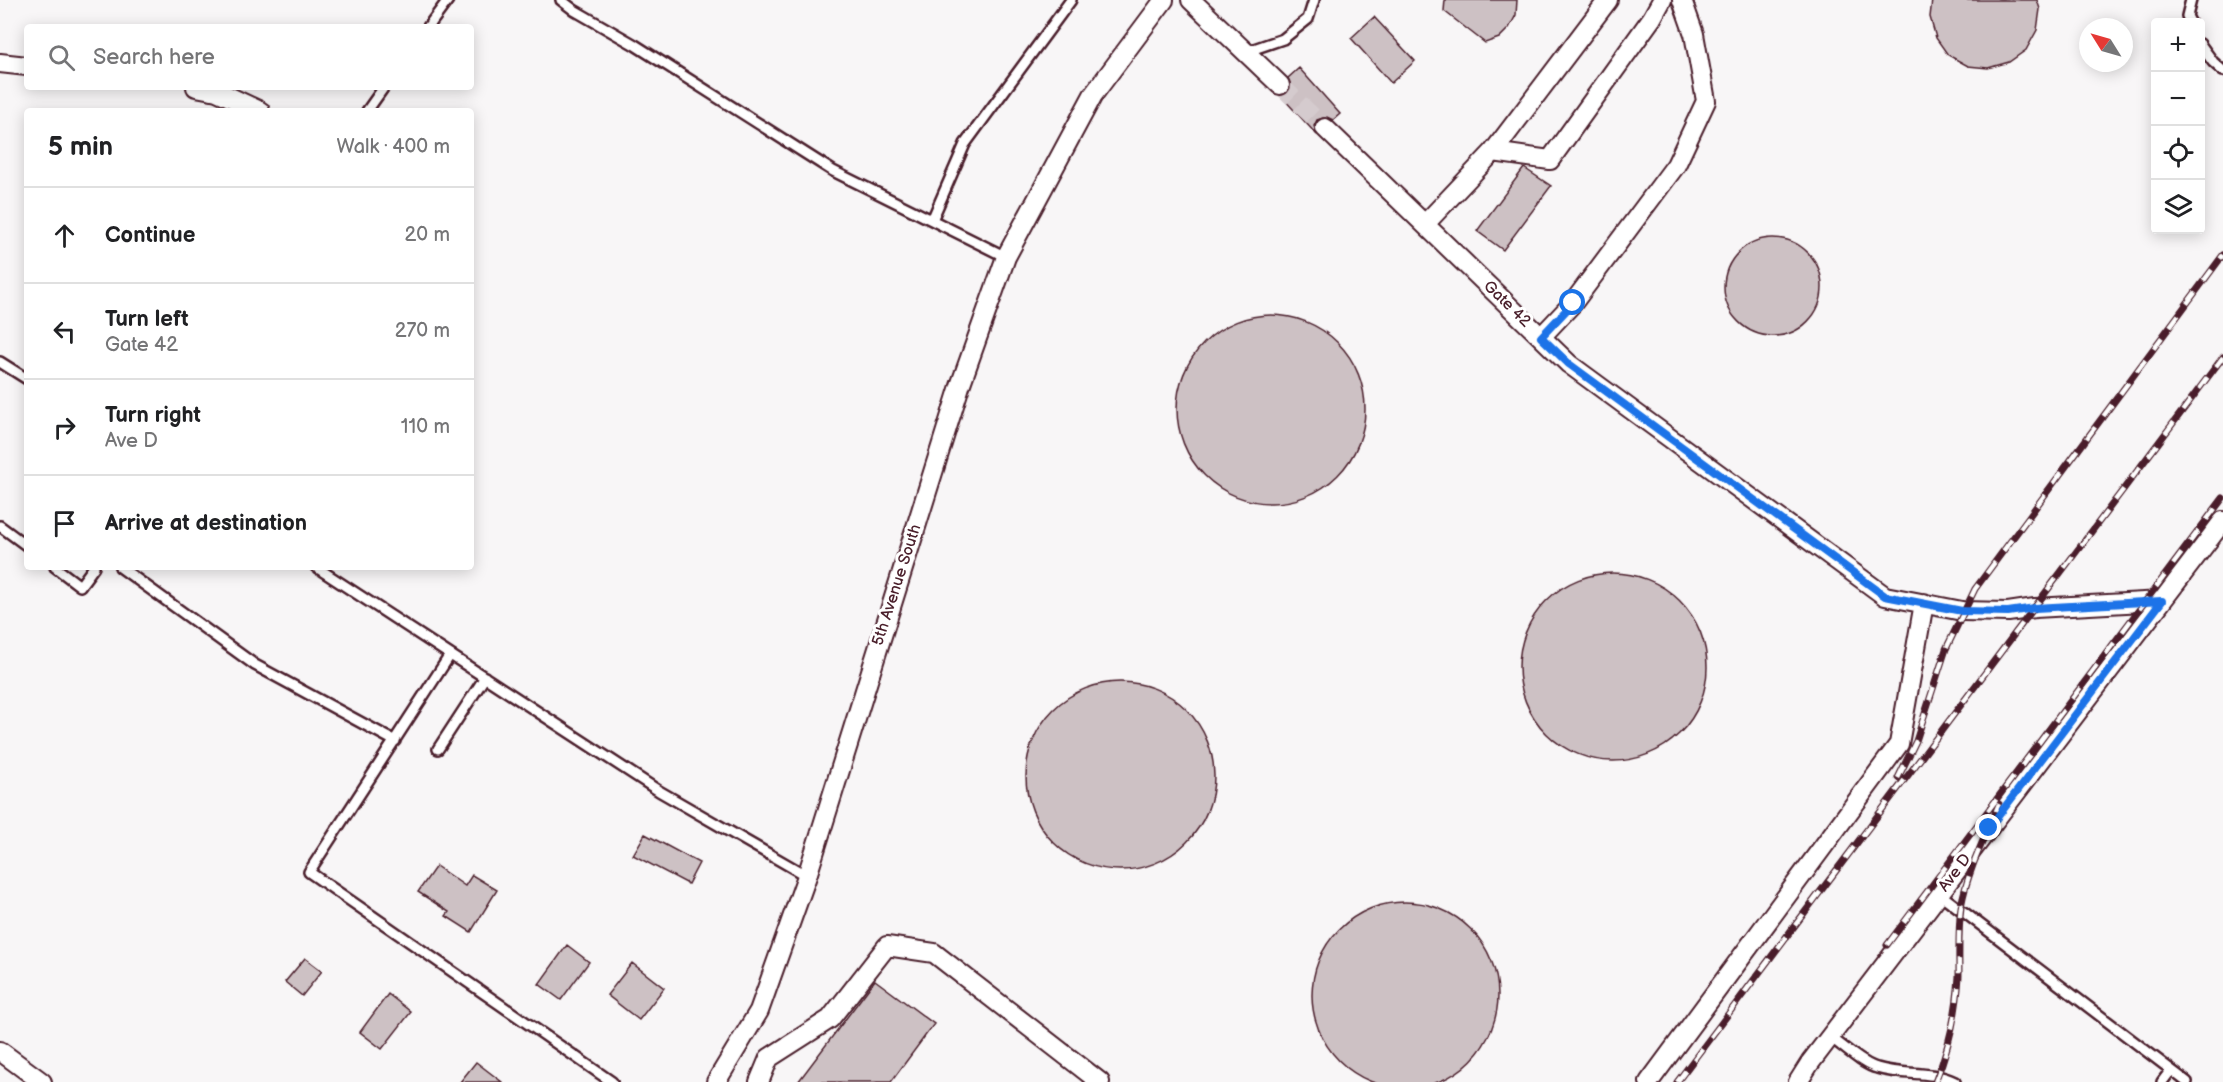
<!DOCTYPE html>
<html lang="en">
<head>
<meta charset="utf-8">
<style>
	:root { --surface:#fff; --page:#f6f6f6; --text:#202124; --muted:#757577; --line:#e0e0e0 }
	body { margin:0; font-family:"Balsamiq Sans",sans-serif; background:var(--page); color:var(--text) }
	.controls { position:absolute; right:18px; top:18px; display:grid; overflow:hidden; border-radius:6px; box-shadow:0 3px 15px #0003 }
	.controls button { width:54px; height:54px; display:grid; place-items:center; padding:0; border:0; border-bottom:2px solid var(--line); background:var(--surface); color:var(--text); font:30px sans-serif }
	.compass { position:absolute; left:2079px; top:18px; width:54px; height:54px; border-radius:50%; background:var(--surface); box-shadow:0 3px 15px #0003; rotate:307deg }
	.stop { position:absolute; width:18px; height:18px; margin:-14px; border:4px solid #1a73e8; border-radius:50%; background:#fff }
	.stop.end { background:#1a73e8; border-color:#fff; box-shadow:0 2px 6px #0008 }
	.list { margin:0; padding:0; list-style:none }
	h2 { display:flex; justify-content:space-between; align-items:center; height:78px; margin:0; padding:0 24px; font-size:26px }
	h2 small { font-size:20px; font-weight:400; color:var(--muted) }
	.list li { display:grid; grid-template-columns:39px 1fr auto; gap:18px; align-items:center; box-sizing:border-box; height:96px; padding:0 24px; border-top:2px solid var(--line) }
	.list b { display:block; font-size:22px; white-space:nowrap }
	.list p { margin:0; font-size:20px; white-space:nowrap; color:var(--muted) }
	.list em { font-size:20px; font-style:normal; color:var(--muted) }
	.icon { flex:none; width:33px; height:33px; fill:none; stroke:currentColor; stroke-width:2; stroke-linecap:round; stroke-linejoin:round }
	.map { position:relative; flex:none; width:2223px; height:1082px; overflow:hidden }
	.search { position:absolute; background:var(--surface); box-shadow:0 3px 15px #0003; left:24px; top:24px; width:450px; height:66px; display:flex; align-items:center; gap:15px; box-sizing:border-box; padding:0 21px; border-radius:6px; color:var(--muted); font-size:22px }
	.panel { position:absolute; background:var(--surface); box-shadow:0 3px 15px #0003; left:24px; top:108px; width:450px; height:462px; border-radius:6px }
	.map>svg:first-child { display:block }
	.building { fill:#cdc1c4; stroke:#4a1f2b; stroke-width:1.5 }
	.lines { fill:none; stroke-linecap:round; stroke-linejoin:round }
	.minor-tunnel { stroke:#d5cbce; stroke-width:18; stroke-dasharray:18 9; stroke-linecap:butt }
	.service-casing { stroke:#4a1f2b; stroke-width:14 }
	.minor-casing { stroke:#4a1f2b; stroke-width:22 }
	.service { stroke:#fff; stroke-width:9 }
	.minor { stroke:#fff; stroke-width:18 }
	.rail-casing { stroke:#4a1f2b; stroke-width:7 }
	.rail { stroke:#fff; stroke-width:4.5; stroke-dasharray:14; stroke-linecap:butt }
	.route { stroke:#1a73e8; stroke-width:8 }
	.labels { text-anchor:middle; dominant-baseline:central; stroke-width:6; stroke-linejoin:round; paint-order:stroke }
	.street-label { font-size:16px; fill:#4a1f2b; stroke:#fff }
</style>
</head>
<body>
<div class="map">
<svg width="2223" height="1082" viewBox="0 0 2223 1082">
	<rect width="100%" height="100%" fill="#f8f6f7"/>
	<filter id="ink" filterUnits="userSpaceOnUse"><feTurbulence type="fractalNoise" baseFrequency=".0167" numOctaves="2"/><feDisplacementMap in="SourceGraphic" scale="12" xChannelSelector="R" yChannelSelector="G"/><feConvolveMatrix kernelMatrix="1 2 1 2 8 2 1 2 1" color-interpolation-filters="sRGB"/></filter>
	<g filter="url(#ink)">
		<!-- building -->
		<path class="building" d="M1445 0H1517L1516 15 1509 28 1499 38 1485 43 1444 11Z
			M1932 0H2037L2040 9 2037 30 2026 50 2009 62 1988 68 1968 66 1948 55 1936 38 1930 17Z
			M1374 17 1415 61 1391 83 1351 38Z
			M1299 68 1340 114 1333 120 1327 117 1317 120 1314 126 1317 135 1281 96 1288 92 1291 87 1288 78Z
			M1524 168 1551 186 1503 250 1477 231Z
			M1724 287a49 49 0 1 1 98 0a49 49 0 1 1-98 0Z
			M1177 409a94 94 0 1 1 188 0a94 94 0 1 1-188 0Z
			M1519 667a94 94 0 1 1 188 0a94 94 0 1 1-188 0Z
			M1026 776a94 94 0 1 1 188 0a94 94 0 1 1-188 0Z
			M645 834 699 863 688 884 633 855Z
			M436 866 465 886 472 875 497 890 471 932 446 916 449 912 418 892Z
			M1312 995a93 93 0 1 1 186 0a93 93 0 1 1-186 0Z
			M567 945 589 962 561 1000 539 984Z
			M305 958 322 971 302 996 285 982Z
			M632 963 664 988 639 1020 607 995Z
			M875 980 934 1024 891 1082H798Z
			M388 994 411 1012 382 1049 360 1032Z
			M476 1062 502 1082H460Z"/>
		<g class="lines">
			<!-- minor-tunnel -->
			<path class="minor-tunnel" d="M1280 85 1325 128"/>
			<defs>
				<path id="service" d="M561 0 574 10 635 45 833 171 1006 257
					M2190 22 2187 16 2191 0
					M428 27 448 0
					M2200 44 2213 62 2223 71
					M1245 52 1283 39 1308 19 1314 0
					M367 111 384 87
					M932 220 965 144 1071 0
					M0 362 27 379
					M0 526 27 546
					M55 567 80 586 94 567
					M120 567 255 665 395 741
					M316 567 659 791 807 876
					M450 655 309 872 612 1082
					M438 749 485 677
					M1940 894 2187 1082
					M1830 1037C1842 1045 1863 1065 1877 1068 1902 1076 1931 1070 1955 1082
					M2162 1082 2171 1070"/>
				<path id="minor" d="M1191 0 1280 85
					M0 63 27 66
					M196 87 217 91 260 111
					M1325 128 1569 364 1885 596 1962 611 2008 612 2035 608 2162 601
					M1493 152 1608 0
					M1425 224 1493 152 1550 160 1652 18 1662 0
					M1541 337 1573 303 1676 165 1706 101 1694 34 1682 0
					M0 1051 42 1082
					M716 1082 759 1011 807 876 960 386 1006 257 1093 95 1164 0
					M759 1082 769 1058 830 1019 887 946 934 953 1100 1082
					M1649 1082 1899 744 1924 603
					M1798 1082 1810 1063 2223 521"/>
			</defs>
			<!-- service casing -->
			<use href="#service" class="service-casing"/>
			<!-- minor casing -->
			<use href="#minor" class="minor-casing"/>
			<!-- service -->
			<use href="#service" class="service"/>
			<!-- minor -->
			<use href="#minor" class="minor"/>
			<defs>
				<path id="rail" d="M1898 778 1916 741 1946 649 1975 589 2223 255
					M1887 945 2223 498
					M1677 1082 2223 357
					M1935 1082C1949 1048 1957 1012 1959 976 1959 953 1958 930 1961 907 1967 872 1985 837 1999 804"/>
			</defs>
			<!-- rail casing -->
			<use href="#rail" class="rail-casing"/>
			<!-- rail -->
			<use href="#rail" class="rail"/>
		</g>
	</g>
	<g class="lines" filter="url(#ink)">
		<!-- route -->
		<path class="route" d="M1573 303 1541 337 1569 364 1885 596 1962 611 2008 612 2035 608 2162 601 1989 828"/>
	</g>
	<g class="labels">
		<!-- street labels -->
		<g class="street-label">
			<text transform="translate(1507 304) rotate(44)">Gate 42</text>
			<text transform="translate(897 585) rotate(-72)">5th Avenue South</text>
			<text transform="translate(1955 873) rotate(-53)">Ave D</text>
		</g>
	</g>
</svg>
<div class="controls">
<button>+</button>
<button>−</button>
<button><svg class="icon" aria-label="locate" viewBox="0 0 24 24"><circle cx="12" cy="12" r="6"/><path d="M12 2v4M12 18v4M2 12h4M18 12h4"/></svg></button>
<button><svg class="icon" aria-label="layers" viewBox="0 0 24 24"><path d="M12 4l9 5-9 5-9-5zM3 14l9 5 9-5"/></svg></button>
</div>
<svg class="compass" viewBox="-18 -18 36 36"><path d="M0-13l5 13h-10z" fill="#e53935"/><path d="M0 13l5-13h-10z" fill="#757577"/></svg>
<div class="stop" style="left:1573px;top:303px"></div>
<div class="stop end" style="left:1989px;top:828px"></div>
<div class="search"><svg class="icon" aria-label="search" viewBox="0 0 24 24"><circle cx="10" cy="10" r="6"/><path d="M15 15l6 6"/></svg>Search here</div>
<section class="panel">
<h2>5 min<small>Walk · 400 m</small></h2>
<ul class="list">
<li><svg class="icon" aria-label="ahead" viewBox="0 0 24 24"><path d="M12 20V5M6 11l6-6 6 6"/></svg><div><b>Continue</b></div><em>20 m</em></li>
<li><svg class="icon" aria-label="left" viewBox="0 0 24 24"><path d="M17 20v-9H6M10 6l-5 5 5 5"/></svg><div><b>Turn left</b><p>Gate 42</p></div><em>270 m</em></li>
<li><svg class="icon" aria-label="right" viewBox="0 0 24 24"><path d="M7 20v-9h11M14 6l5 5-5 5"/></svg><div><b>Turn right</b><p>Ave D</p></div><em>110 m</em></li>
<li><svg class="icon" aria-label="arrive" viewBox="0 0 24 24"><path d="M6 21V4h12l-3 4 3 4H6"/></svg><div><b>Arrive at destination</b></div></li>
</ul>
</section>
</div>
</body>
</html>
